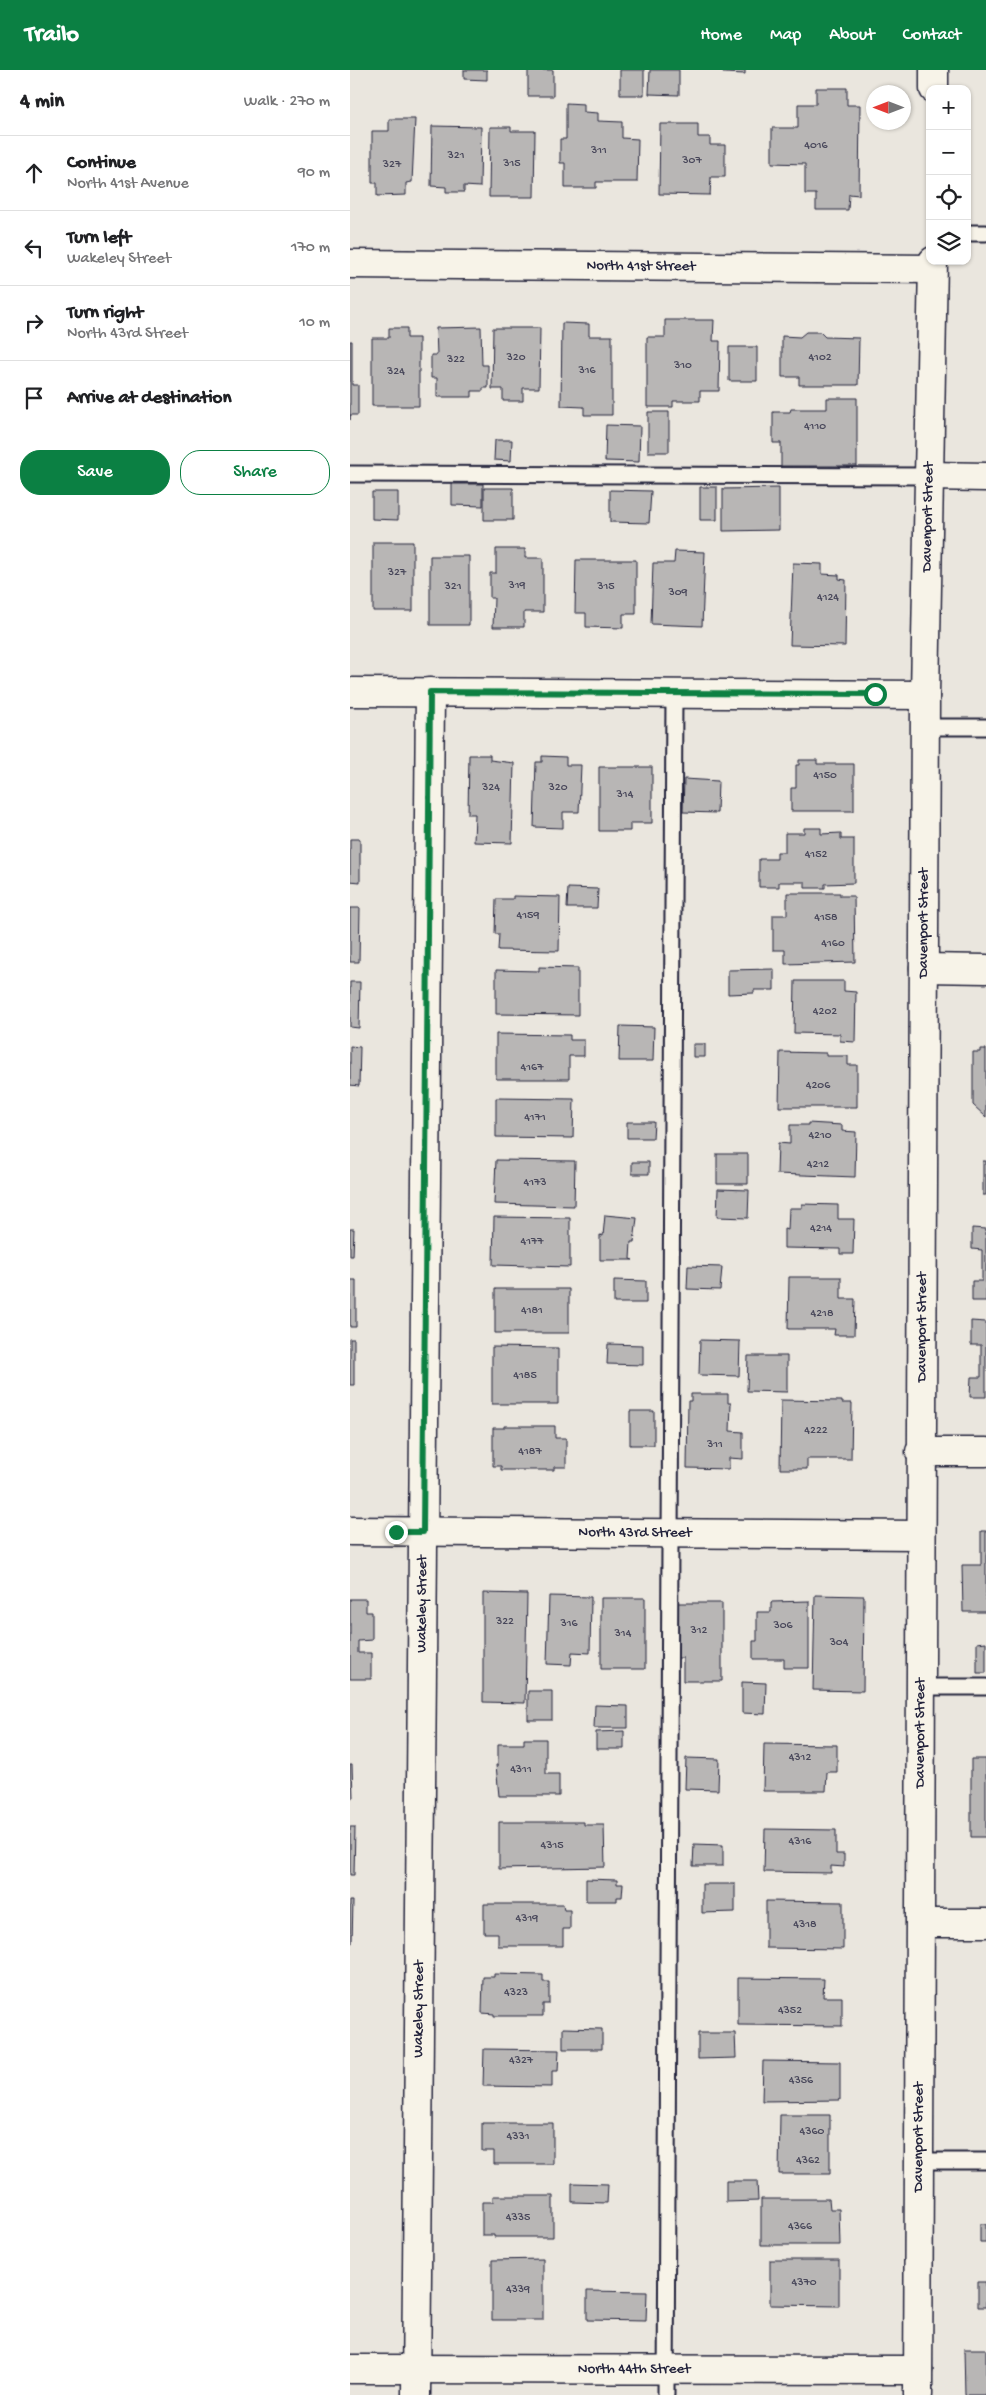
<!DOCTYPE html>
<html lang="en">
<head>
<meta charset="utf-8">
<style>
	:root { --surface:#fff; --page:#f2f2f2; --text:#202124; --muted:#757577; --line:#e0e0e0; --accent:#0b8043 }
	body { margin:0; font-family:"Gochi Hand",sans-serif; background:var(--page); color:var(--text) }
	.controls { position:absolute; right:15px; top:15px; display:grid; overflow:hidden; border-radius:10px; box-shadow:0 1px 4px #0004 }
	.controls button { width:45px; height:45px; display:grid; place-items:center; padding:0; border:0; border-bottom:1px solid var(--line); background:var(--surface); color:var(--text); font:25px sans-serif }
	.compass { position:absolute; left:516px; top:15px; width:45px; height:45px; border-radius:50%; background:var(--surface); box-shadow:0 1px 4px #0004; rotate:270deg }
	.stop { position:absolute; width:15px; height:15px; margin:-11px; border:4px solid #0b8043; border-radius:50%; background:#fff }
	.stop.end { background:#0b8043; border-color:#fff; box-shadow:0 1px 5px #0008 }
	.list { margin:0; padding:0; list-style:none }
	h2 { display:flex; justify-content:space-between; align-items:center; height:65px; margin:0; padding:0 20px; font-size:21px }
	h2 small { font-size:16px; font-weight:400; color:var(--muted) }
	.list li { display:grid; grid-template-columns:32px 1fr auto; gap:15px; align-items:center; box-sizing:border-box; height:75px; padding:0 20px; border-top:1px solid var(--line) }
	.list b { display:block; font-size:19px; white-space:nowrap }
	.list p { margin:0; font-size:16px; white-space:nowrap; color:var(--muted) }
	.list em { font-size:16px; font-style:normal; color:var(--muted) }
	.actions { display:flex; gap:10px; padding:15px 20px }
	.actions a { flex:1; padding:11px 0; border:1px solid var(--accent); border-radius:20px; text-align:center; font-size:18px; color:var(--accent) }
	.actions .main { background:var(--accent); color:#fff }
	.icon { flex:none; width:28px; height:28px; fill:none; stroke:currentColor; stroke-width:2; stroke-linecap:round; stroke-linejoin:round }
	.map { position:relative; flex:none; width:636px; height:2325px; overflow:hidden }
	header { display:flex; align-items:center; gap:30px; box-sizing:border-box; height:70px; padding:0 25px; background:var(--accent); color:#fff }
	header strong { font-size:24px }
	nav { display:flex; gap:28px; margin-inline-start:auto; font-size:18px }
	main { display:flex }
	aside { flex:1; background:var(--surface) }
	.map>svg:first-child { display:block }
	.building { fill:#b8b6b5; stroke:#22223b }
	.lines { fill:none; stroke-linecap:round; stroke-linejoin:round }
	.lane-casing { stroke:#22223b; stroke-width:19 }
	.street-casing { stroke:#22223b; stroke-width:31 }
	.lane { stroke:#f7f3e8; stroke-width:15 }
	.street { stroke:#f7f3e8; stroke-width:28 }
	.route { stroke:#0b8043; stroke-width:6 }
	.labels { text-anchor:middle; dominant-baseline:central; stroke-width:4.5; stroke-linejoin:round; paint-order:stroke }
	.number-label { font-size:12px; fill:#48475a }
	.street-label { font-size:15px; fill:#22223b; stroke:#f7f3e8 }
</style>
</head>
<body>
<header>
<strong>Trailo</strong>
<nav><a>Home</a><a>Map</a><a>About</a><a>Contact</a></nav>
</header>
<main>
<aside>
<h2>4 min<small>Walk · 270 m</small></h2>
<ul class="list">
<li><svg class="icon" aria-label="ahead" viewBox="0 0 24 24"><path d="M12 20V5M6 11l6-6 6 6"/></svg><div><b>Continue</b><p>North 41st Avenue</p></div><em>90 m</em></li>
<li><svg class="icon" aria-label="left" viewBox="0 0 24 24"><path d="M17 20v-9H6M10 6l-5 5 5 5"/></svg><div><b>Turn left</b><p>Wakeley Street</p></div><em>170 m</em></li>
<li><svg class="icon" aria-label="right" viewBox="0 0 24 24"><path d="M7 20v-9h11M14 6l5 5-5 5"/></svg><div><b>Turn right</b><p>North 43rd Street</p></div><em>10 m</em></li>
<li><svg class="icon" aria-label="arrive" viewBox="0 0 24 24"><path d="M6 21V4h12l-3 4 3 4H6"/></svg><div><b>Arrive at destination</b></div></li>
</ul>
<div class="actions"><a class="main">Save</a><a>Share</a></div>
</aside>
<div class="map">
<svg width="636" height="2325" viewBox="0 0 636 2325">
	<rect width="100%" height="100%" fill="#eae6de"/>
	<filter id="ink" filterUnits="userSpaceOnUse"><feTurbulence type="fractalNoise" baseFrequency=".02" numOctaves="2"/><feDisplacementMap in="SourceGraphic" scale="10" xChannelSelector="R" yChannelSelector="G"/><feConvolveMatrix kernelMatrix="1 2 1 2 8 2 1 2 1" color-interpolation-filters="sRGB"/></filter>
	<g filter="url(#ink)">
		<!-- building -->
		<path class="building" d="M114 0H137V10L114 9Z
			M178 0H203V26H178Z
			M270 0H294V25H270Z
			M300 0H329V25L299 24Z
			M373 0H395V4L373 3Z
			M466 18H497V35H510L509 125 499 124 498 140H466V124H455V94L422 93V58H448V34H466Z
			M216 33 234 34V42L248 43V51L272 52V68L288 69 287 112H246V118H215V93H210V69H216Z
			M39 49H65L62 112 56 113V125L27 126V113H22V61H39Z
			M310 54H348V67H360V75H375V107H361L360 125 309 124Z
			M82 56 131 57 130 117 114 116V122H96V117L81 116Z
			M140 57H161V61H185L184 127H139Z
			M315 250H364L363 271H370L369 321H350V331H323V337H297V267H315Z
			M212 253 239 254V266H262V345H234V337L211 336Z
			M131 257 132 295H138V318H133V321H122V327H87V308H81V285H87L86 258Z
			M39 258H57V268H69V336H22V268H39Z
			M143 258H190L189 318H173V331H153V319H142Z
			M456 262H470L475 267 509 268 508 315H449V307H432V266L450 267Z
			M0 271H2V315H8V345H0V350Z
			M379 277H407V311H379Z
			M477 328H507V396H431V373H423V342H440L441 339H477Z
			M298 342H319V382H298Z
			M256 355 290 356 289 392 255 391Z
			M145 370H162L161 391 144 390Z
			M102 414H133V436L102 435Z
			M350 417H367V450H350Z
			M134 418H163V450H134Z
			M429 418V460L373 461V419Z
			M260 420 301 421 299 453 260 452Z
			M22 422H48V450L22 449Z
			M23 472H63V541H23Z
			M146 479H175V488H193V542H174V557H143L144 528H140V503H146Z
			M325 481 355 482 352 556 301 554 303 493H324Z
			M80 486H119V555H80Z
			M226 490H286V544H273V558L236 557V543H225Z
			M443 493 472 494V504L489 505V509L496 510 495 576 440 575Z
			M119 685H140V690L164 693 162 773 124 772 125 744H118Z
			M192 686 216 687V695H231L229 742H213V758L184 757 186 692H192Z
			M449 690H467V694H504V741H441V718H446V695H449Z
			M249 697H302V753H280V761H249Z
			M334 709 368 711 367 743 333 742Z
			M454 758H471V764L491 763V769H504V813L475 814V818H455V812H429V817H409V789H427V782H435V763H454Z
			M0 769H10V812L0 811Z
			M218 818 248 819 247 838H217Z
			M437 823H490V826H504L505 892 435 894V880H423V845H437Z
			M163 826 210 827 209 881 148 880 149 864H145L146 829H163Z
			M0 838H10L9 892H0Z
			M189 897 228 898V945L146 944V900L189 901Z
			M424 899V920H404V923L378 924V900Z
			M445 911H494V921L506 922 505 972 490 971V964L444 963Z
			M0 912H10L9 958 0 957Z
			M270 956 304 957 303 991H269Z
			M146 964 220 965V970H234V986H219V1009H146Z
			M343 974H355V987H343Z
			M0 976 10 977 9 1016 0 1015Z
			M630 979H636V1047L623 1035V982H630Z
			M430 982 476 983V986H498V995H507V1037H429Z
			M146 1028 224 1029 223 1068 146 1067Z
			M277 1052H304L303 1068H277Z
			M458 1053 492 1055V1061L506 1062 505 1107 427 1104 428 1073 440 1074V1055H458Z
			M367 1084H398V1114H367Z
			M146 1090 225 1091 224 1136 144 1134Z
			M633 1091H636V1125H633Z
			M282 1092H299V1104H282Z
			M368 1119 399 1120 398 1148 367 1147Z
			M452 1134 488 1135V1149H504L503 1184H490V1179L434 1178V1159L438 1160 439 1138H452Z
			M255 1145 287 1148 284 1172H281L280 1189 283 1190H250V1165L253 1166Z
			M144 1147 220 1148V1197L143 1195Z
			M622 1158 636 1159V1231H622V1211H632V1180L622 1179Z
			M0 1159H4L3 1186H0Z
			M338 1196 372 1197 370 1220 337 1219Z
			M439 1207H491V1229H505L504 1265H484L485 1259H438Z
			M0 1210H6V1257H0Z
			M264 1210 296 1211V1233H264Z
			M145 1219H219V1263H145Z
			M621 1251 636 1252V1327H620L621 1307H631V1275H621Z
			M0 1269H4V1315H0Z
			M350 1270 390 1271 389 1306 349 1305Z
			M258 1274 293 1275V1295L257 1294Z
			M142 1277 208 1278V1334H142Z
			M398 1286H437V1322L397 1321Z
			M341 1324H378V1333H381L380 1361 393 1362V1389L379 1388V1399L337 1398 338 1331H341Z
			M431 1330 492 1331V1333H502L501 1389H457V1399H430Z
			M280 1341H304V1375H280Z
			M154 1356H205V1368H216V1397H204V1400H151V1396H143V1358H154Z
			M631 1461H636V1542H613L612 1495H631Z
			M133 1523 177 1524 175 1633 133 1632Z
			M465 1525 514 1526 513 1621 463 1620Z
			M199 1526 241 1527 240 1583 222 1582 221 1595 197 1594Z
			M251 1528H295V1599H251Z
			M0 1529H16V1542H22V1570L8 1571V1583H21V1609H0Z
			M459 1531V1598H434V1589H403V1571H407V1542H421V1532Z
			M327 1533H372V1611H333V1588H327Z
			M636 1572V1603H627V1573Z
			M392 1612 416 1613 415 1644 392 1643Z
			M178 1621H202V1650H178Z
			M245 1635 278 1636V1658H244Z
			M274 1661V1679H246V1662Z
			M174 1669H196V1704H209V1726H149L146 1695H148V1674H174Z
			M414 1674 487 1675V1702H477L476 1721H413Z
			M336 1688 369 1689 368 1720 335 1719Z
			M621 1689H636V1767H621Z
			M0 1695H2L3 1728H0Z
			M149 1752H234V1755H254L255 1797 149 1799Z
			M0 1757H5L4 1805H0Z
			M415 1759 486 1760V1784H494V1797L481 1796V1803L414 1802Z
			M344 1774 373 1775V1796H343Z
			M236 1809 267 1810V1814H273L272 1827H267V1831H236Z
			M352 1814H385V1842L352 1843Z
			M0 1831H3L2 1873H0Z
			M416 1831 493 1832V1879L416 1878Z
			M134 1834H213L214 1840H220V1859H213V1876H148V1863H134Z
			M144 1904 193 1905V1912H199V1934H193V1946H144V1944L132 1943 133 1907H144Z
			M388 1908 474 1909 473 1927H492V1956L388 1955Z
			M213 1958 252 1959V1979H213Z
			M348 1963H385L386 1988 348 1989Z
			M134 1979 209 1980 208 2001H202V2017L133 2016Z
			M413 1991 490 1992V2030L412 2031Z
			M430 2045H480V2104H429Z
			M132 2053H203V2094H144V2081H132Z
			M376 2111H407L408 2131 376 2132Z
			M222 2113 258 2114 257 2133 222 2132Z
			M143 2126H203V2167H144V2165H132V2132H143Z
			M411 2129H479L480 2139H489L490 2175H411Z
			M630 2154H636V2172H630Z
			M193 2189V2250H142V2190Z
			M420 2190H489V2236L420 2235Z
			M628 2212H636V2237H628Z
			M237 2221 297 2222 296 2251 237 2250Z
			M614 2279H636V2325H615Z"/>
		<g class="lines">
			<defs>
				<path id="lane" d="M617 163H636
					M0 404 578 406
					M575 657H636
					M572 1617H636
					M569 2091H636
					M316 2325 324 623"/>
				<g id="street">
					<path d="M584 19V0"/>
					<path id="s1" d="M0 194 582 199"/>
					<path d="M578 406 636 407"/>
					<path d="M0 622 575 625"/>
					<path d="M574 898 636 899"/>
					<path d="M570 1382H636"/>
					<path id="s2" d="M0 1461 570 1465"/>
					<path d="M571 1853H636"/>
					<path id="s3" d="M0 2299 568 2300"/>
					<path id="s4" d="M66 2325 80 622"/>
					<path id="s5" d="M568 2325 575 625 583 191"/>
				</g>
			</defs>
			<!-- lane casing -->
			<use href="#lane" class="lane-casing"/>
			<!-- street casing -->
			<use href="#street" class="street-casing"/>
			<!-- lane -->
			<use href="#lane" class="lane"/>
			<!-- street -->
			<use href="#street" class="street"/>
		</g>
	</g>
	<g class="lines" filter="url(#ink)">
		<!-- route -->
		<path class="route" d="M46 1462H73L80 622 525 624"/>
	</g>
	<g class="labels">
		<!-- number labels -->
		<g class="number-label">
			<text x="466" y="76">4016</text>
			<text x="249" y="81">311</text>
			<text x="106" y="86">321</text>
			<text x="342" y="91">307</text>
			<text x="162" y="94">315</text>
			<text x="42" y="95">327</text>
			<text x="166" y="288">320</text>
			<text x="470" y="288">4102</text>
			<text x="106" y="290">322</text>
			<text x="333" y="296">310</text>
			<text x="237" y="301">316</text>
			<text x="46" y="302">324</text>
			<text x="465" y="357">4110</text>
			<text x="47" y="503">327</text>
			<text x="167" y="516">319</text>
			<text x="103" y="517">321</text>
			<text x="256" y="517">315</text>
			<text x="328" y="523">309</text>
			<text x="478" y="528">4124</text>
			<text x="475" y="706">4150</text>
			<text x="141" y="718">324</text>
			<text x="208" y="718">320</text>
			<text x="275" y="725">314</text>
			<text x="466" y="785">4152</text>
			<text x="178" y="846">4159</text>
			<text x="476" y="848">4158</text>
			<text x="483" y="874">4160</text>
			<text x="475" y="942">4202</text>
			<text x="182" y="998">4167</text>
			<text x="468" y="1016">4206</text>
			<text x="185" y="1048">4171</text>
			<text x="470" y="1066">4210</text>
			<text x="468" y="1095">4212</text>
			<text x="185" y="1113">4173</text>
			<text x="471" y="1159">4214</text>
			<text x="182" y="1172">4177</text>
			<text x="182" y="1241">4181</text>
			<text x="472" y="1244">4218</text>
			<text x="175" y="1306">4185</text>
			<text x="466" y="1361">4222</text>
			<text x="365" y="1375">311</text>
			<text x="180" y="1382">4187</text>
			<text x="155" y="1552">322</text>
			<text x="219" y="1554">316</text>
			<text x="433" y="1556">306</text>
			<text x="349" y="1561">312</text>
			<text x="273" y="1564">314</text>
			<text x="489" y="1573">304</text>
			<text x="450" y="1688">4312</text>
			<text x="171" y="1700">4311</text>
			<text x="450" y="1772">4316</text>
			<text x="202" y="1776">4315</text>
			<text x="177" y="1849">4319</text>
			<text x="455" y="1855">4318</text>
			<text x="166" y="1923">4323</text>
			<text x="440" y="1941">4352</text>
			<text x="171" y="1991">4327</text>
			<text x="451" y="2011">4356</text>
			<text x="462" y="2062">4360</text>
			<text x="168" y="2067">4331</text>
			<text x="458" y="2091">4362</text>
			<text x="168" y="2148">4335</text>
			<text x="450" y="2157">4366</text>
			<text x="454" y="2213">4370</text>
			<text x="168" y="2220">4339</text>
		</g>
		<!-- street labels -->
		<g class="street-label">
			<text stroke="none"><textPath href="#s1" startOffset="291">North 41st Street</textPath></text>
			<text stroke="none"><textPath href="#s5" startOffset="1878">Davenport Street</textPath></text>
			<text stroke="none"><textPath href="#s5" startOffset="1472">Davenport Street</textPath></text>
			<text stroke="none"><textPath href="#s5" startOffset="1068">Davenport Street</textPath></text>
			<text stroke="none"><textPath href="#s2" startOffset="285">North 43rd Street</textPath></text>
			<text stroke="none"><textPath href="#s4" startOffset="791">Wakeley Street</textPath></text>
			<text stroke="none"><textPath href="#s5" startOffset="662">Davenport Street</textPath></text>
			<text stroke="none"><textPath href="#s4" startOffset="386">Wakeley Street</textPath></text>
			<text stroke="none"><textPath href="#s5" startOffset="258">Davenport Street</textPath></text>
			<text stroke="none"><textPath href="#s3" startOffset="284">North 44th Street</textPath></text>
		</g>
	</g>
</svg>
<div class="controls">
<button>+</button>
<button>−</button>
<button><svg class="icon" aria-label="locate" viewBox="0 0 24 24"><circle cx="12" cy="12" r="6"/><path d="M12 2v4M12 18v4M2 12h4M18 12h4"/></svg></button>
<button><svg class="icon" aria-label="layers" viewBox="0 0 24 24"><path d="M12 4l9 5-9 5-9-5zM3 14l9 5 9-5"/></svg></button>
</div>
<svg class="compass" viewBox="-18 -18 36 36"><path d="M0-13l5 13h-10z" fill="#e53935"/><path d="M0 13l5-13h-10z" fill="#757577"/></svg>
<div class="stop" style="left:525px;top:624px"></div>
<div class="stop end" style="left:46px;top:1462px"></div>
</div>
</main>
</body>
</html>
